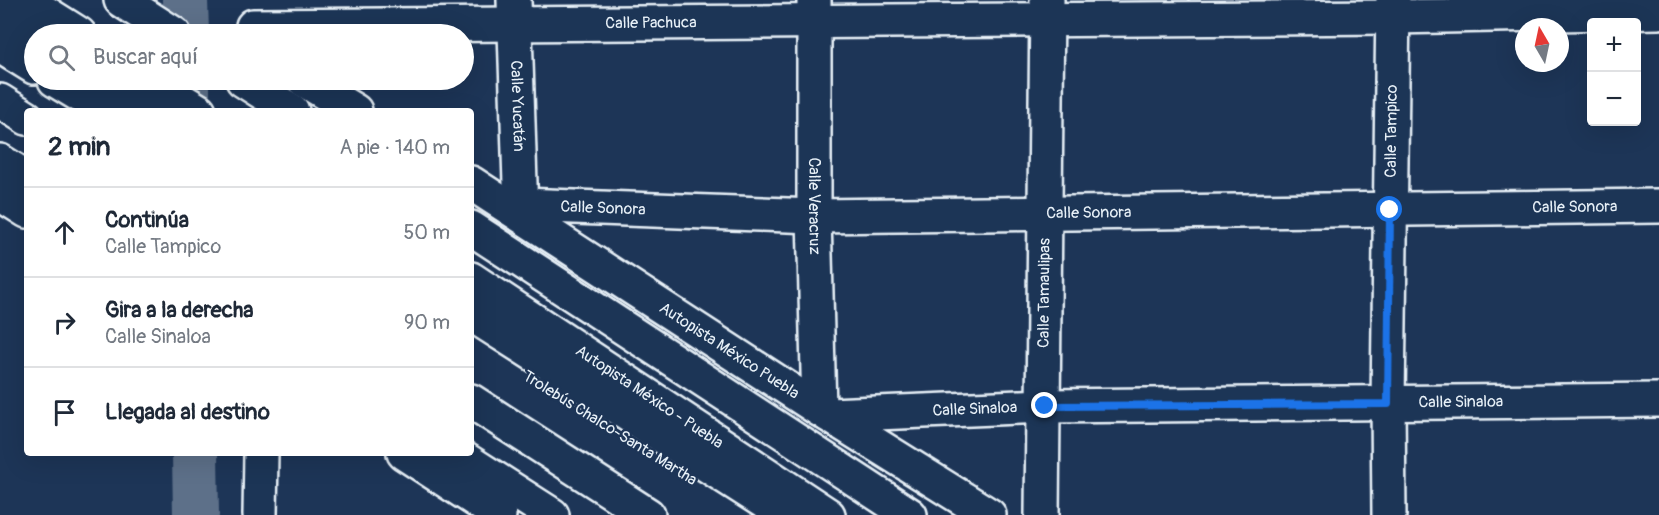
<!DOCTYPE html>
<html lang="es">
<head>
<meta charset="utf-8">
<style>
	:root { --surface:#fff; --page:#f2f2f3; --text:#1f2937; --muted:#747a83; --line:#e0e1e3 }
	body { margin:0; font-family:Pangolin,sans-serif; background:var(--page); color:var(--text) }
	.controls { position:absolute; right:18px; top:18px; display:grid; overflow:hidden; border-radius:6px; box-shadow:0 6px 24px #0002 }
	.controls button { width:54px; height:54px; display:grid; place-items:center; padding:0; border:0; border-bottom:2px solid var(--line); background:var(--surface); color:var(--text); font:30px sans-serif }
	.compass { position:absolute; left:1515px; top:18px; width:54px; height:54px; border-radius:50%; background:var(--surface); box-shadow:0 6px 24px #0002; rotate:351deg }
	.stop { position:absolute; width:18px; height:18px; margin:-14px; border:4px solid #1a73e8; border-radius:50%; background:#fff }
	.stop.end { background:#1a73e8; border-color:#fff; box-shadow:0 2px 6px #0008 }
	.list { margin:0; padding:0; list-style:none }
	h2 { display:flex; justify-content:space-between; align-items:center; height:78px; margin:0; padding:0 24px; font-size:26px }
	h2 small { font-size:20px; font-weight:400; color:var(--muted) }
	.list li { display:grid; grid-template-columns:39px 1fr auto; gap:18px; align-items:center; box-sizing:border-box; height:90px; padding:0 24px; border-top:2px solid var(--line) }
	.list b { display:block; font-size:22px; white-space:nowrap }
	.list p { margin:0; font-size:20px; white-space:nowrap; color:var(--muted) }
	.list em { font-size:20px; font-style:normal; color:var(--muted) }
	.icon { flex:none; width:33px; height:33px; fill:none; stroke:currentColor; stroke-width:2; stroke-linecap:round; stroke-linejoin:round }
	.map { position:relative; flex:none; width:1659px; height:515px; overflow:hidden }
	.search { position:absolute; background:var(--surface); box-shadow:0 6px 24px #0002; left:24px; top:24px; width:450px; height:66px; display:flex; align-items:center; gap:15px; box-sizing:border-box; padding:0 21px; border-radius:33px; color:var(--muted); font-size:22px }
	.panel { position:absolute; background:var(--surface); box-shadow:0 6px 24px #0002; left:24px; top:108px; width:450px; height:348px; border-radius:6px }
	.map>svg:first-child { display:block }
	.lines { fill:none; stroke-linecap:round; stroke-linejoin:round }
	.river { stroke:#5d7089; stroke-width:46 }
	.minor-casing { stroke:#e8f1f8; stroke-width:38 }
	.highway-casing { stroke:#e8f1f8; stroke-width:38 }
	.minor { stroke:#1d3557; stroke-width:33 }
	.highway { stroke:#1d3557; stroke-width:33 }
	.route { stroke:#1a73e8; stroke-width:8 }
	.labels { text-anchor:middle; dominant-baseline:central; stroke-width:5; stroke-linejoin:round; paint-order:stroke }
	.street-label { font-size:16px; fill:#e8f1f8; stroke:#1d3557 }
</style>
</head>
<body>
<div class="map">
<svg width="1659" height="515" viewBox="0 0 1659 515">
	<rect width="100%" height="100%" fill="#1d3557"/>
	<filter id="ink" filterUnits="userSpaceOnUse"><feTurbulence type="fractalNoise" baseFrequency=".0167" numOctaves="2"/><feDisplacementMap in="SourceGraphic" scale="12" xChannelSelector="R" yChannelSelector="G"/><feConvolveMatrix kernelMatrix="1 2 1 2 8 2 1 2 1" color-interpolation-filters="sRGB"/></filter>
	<g filter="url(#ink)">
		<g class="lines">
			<!-- river -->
			<path class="river" d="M185 0 186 34
				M187 80V111
				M195 453 196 515"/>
			<defs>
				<g id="minor">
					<path id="s1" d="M514 0 521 214"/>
					<path id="s2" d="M814 0V216L819 409"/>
					<path d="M0 11 36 34"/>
					<path id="s3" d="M253 26 1393 17 1659 12"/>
					<path d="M0 46 34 67"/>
					<path d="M55 80 106 111"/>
					<path d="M105 80 153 111"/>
					<path d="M304 80 355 111"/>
					<path id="s4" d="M471 183 819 409 989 515"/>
					<path d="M0 194 27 211"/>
					<path id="s5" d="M521 205 814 216 1659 206"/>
					<path d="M471 314 785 515"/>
					<path id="s6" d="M829 415 1045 406 1659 400"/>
					<path d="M404 453 499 515"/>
					<path d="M260 515 261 453"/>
					<path id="s7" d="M1042 515 1047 0"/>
					<path id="s8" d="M1389 515 1388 403 1393 0"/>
				</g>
				<g id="highway">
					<path d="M25 0 79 34"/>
					<path d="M121 0 174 34"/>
					<path d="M149 80 199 111"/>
					<path d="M243 80 292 111"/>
					<path d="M0 101 27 118"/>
					<path d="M0 161 27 178"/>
					<path d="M471 228 910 515"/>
					<path id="s9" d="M471 279 828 515"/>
					<path d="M471 401 648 515"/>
					<path d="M455 453 552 515"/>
				</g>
			</defs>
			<!-- minor casing -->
			<use href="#minor" class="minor-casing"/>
			<!-- highway casing -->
			<use href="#highway" class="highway-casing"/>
			<!-- minor -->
			<use href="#minor" class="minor"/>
			<!-- highway -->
			<use href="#highway" class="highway"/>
		</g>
	</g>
	<g class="lines" filter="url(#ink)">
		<!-- route -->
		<path class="route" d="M1045 406 1388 404 1390 210"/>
	</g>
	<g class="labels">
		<!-- street labels -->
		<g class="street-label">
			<text stroke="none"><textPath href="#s3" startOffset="398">Calle Pachuca</textPath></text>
			<text stroke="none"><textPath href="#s1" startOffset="106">Calle Yucatán</textPath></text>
			<text stroke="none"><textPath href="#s8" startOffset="384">Calle Tampico</textPath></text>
			<text stroke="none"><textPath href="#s2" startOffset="206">Calle Veracruz</textPath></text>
			<text stroke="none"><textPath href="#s5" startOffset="1054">Calle Sonora</textPath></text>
			<text stroke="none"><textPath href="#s5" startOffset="82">Calle Sonora</textPath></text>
			<text stroke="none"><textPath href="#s5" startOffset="568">Calle Sonora</textPath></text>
			<text stroke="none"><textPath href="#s7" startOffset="222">Calle Tamaulipas</textPath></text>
			<text stroke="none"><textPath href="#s4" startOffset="308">Autopista México Puebla</textPath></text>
			<text stroke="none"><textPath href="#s9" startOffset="214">Autopista México - Puebla</textPath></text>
			<text stroke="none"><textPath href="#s6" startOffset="632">Calle Sinaloa</textPath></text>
			<text stroke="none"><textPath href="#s6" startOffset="146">Calle Sinaloa</textPath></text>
			<text transform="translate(610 428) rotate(32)">Trolebús Chalco-Santa Martha</text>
		</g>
	</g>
</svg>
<div class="controls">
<button>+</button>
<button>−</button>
</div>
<svg class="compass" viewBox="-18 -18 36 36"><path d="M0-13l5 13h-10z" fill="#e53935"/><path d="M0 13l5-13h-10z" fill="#747a83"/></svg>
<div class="stop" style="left:1390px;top:210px"></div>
<div class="stop end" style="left:1045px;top:406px"></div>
<div class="search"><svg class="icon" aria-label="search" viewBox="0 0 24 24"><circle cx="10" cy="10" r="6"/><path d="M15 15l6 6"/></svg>Buscar aquí</div>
<section class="panel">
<h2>2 min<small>A pie · 140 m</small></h2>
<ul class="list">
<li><svg class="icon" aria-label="ahead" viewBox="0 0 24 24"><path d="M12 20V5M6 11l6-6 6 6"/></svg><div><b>Continúa</b><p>Calle Tampico</p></div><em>50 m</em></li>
<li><svg class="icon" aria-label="right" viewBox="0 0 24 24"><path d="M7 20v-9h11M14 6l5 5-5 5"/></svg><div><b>Gira a la derecha</b><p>Calle Sinaloa</p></div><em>90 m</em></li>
<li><svg class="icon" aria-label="arrive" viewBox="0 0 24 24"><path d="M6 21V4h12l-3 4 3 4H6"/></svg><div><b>Llegada al destino</b></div></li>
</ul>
</section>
</div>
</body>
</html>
